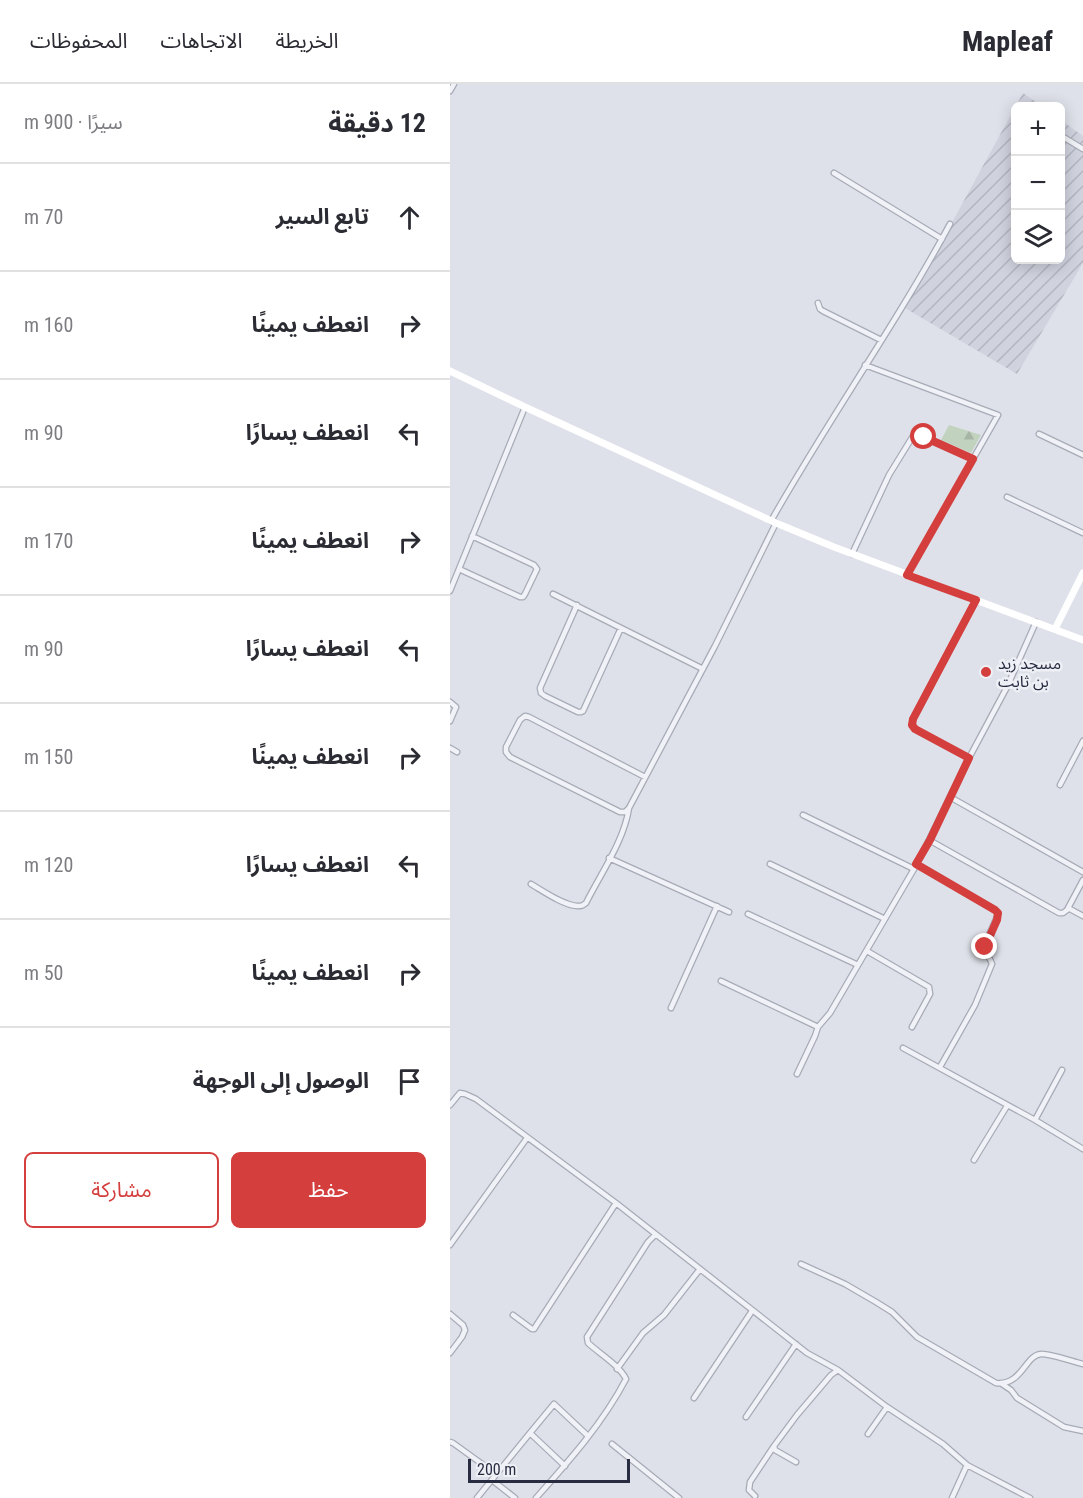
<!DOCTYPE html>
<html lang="ar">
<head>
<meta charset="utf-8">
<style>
	:root { --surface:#fff; --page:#f2f2f3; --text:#2b2b33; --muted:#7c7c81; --line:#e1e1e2; --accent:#d43e3d }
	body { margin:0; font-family:"Roboto Condensed","Noto Sans Arabic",sans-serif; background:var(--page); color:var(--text); direction:rtl }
	.controls { position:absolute; right:18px; top:18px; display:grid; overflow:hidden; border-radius:9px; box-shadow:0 3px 15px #0003 }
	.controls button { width:54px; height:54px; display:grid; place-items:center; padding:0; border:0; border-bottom:2px solid var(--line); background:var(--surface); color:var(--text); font:30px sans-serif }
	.scale { position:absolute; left:18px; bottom:15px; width:162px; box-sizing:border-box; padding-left:6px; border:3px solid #272c40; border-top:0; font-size:16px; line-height:21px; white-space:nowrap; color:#272c40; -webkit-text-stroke:4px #eef0f6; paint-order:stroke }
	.stop { position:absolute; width:18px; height:18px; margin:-14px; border:4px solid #d43e3d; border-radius:50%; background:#fff }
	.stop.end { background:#d43e3d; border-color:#fff; box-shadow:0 2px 6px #0008 }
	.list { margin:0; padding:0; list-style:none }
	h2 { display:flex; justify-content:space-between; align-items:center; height:78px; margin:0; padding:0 24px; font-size:26px }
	h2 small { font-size:20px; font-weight:400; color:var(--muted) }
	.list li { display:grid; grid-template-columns:39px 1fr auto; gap:18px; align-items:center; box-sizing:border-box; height:108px; padding:0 24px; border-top:2px solid var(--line) }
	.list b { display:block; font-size:22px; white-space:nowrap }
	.list em { font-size:20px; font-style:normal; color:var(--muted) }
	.actions { display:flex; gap:12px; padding:18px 24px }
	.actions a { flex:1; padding:14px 0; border:2px solid var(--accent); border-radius:9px; text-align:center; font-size:21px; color:var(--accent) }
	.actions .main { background:var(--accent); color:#fff }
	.icon { flex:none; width:33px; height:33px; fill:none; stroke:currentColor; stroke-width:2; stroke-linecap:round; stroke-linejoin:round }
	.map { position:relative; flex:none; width:633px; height:1414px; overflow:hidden; direction:ltr }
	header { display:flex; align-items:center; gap:36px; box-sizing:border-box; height:84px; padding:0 30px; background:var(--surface); border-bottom:2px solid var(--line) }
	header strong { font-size:28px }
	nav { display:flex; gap:33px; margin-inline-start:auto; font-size:21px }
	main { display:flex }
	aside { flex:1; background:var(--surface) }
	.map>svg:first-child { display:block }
	.industrial { fill:url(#industrial-furrows) }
	.forest { fill:url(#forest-firs) }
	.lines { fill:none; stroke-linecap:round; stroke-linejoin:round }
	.street-casing { stroke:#a7abb6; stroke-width:7 }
	.street { stroke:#f1f2f7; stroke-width:4.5 }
	.secondary { stroke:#fff; stroke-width:7 }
	.route { stroke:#d43e3d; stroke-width:8 }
	.poi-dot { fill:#d43e3d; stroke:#eef0f6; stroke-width:2 }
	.labels { text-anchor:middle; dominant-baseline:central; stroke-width:5; stroke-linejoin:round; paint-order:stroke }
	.poi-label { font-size:16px; fill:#272c40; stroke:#eef0f6; text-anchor:start }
</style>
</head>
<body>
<header>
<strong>Mapleaf</strong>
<nav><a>الخريطة</a><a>الاتجاهات</a><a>المحفوظات</a></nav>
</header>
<main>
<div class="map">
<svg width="633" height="1414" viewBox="0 0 633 1414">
	<defs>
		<pattern id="industrial-furrows" width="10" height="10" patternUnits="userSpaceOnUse" patternTransform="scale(1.5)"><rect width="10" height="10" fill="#d0d3de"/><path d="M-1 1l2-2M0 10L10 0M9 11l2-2" fill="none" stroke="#b3b5c0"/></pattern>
		<pattern id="forest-firs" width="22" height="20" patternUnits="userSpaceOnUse" patternTransform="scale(1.5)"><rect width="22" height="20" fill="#c1d3bf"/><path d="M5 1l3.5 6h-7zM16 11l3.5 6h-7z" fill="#a6b5a5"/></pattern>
	</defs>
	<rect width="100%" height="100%" fill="#dee1e9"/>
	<!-- industrial -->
	<path class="industrial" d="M573 9 592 22H566V176H610L611 36 633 52V179L567 290 455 224Z"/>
	<!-- forest -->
	<path class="forest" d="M499 341 531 351 521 369 491 356Z"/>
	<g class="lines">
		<defs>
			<path id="street" d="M0 7 4 0
				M610 51 633 65
				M384 89 492 155
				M368 219 370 225 373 227 431 256
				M415 281 548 331 457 491
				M589 350 633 371
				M557 413 633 449
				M321 437C378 336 445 242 500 140
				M402 470 439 391 463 352 468 350 523 375
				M9 485 70 513H73L75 510 87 485 84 481 22 452
				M0 507 75 323
				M103 510 253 585
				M127 521 90 604 91 609 95 612 128 628H131L133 627 171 544
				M0 618 6 623 0 637
				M0 664 7 668
				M519 674 465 645 462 641 463 635 526 516
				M195 693 79 633 75 632 70 636 56 663V668L60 673 170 728H175L179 724 265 562 326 439
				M610 701 633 657
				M500 713 633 788
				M353 731 464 785
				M479 756 609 829H613L617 826 633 796
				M159 774 279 828
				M320 780 435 835
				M466 780 545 826 548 829C546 840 533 856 536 867 537 872 541 876 542 880L525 921 490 983
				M81 800C93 807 113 821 127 822 132 822 132 822 136 819 151 789 174 757 179 724
				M618 824 633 832
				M298 830 408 881
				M417 867 479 903 480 910 462 943
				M271 897 368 943 380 929 464 785 479 756 519 674 557 603 586 538
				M221 924 267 822
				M453 964 585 1036 633 1065
				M347 990 365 952 368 943
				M0 1021 10 1009 15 1010 26 1015 166 1119 357 1269 388 1286 437 1323 493 1360 517 1381 580 1414
				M585 1036 612 986
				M524 1076 557 1022
				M0 1161 77 1054
				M351 1180 395 1200 426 1218 442 1228 467 1253 546 1299C572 1302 575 1271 591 1270 599 1269 624 1278 633 1280
				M0 1230 13 1241 15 1246 12 1253 0 1269
				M63 1231 82 1245H84L166 1119
				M167 1285 193 1249 214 1231 250 1185
				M552 1300 561 1306 567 1314 614 1343 633 1347
				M244 1314 302 1227
				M296 1333 346 1260
				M80 1349 104 1320 138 1352
				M418 1350 437 1323
				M0 1358 3 1359 46 1390
				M162 1360 229 1414
				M346 1378 325 1366 324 1362 347 1331 381 1291 388 1286
				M42 1396 65 1414
				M305 1412 299 1406 300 1398 324 1362
				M27 1414 80 1349 115 1382
				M86 1414C119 1377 153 1339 176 1295 169 1281 150 1270 138 1259L137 1253 198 1158 205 1151
				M502 1414 517 1381"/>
		</defs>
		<!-- street casing -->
		<use href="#street" class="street-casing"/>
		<!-- street -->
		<use href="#street" class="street"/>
		<!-- secondary -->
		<path class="secondary" d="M0 287 75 323 326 439 384 463 633 556
			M605 545 633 489"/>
	</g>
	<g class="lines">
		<!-- route -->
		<path class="route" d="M474 353 523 375 457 491 526 516 463 635 462 641 465 645 519 674 480 756 466 780 545 826 548 829 547 836 535 863"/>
	</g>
	<!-- markers -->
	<circle class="poi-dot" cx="536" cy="588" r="6"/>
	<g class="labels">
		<!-- poi labels -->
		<g class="poi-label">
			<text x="548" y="579">مسجد زيد<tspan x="548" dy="18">بن ثابت</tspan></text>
		</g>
	</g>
</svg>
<div class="controls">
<button>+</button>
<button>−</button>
<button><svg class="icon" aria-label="layers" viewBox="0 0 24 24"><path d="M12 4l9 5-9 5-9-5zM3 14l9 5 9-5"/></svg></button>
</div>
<div class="scale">200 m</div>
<div class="stop" style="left:474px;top:353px"></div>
<div class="stop end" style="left:535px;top:863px"></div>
</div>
<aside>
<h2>12 دقيقة<small>سيرًا · 900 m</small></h2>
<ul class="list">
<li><svg class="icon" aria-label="ahead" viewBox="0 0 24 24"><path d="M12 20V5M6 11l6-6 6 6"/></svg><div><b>تابع السير</b></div><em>70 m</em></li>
<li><svg class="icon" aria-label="right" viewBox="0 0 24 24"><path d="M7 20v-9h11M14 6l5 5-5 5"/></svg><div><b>انعطف يمينًا</b></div><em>160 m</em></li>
<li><svg class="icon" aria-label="left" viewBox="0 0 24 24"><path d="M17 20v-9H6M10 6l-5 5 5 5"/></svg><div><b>انعطف يسارًا</b></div><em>90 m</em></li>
<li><svg class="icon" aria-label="right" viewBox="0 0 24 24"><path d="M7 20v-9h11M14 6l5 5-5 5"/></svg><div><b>انعطف يمينًا</b></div><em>170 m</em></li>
<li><svg class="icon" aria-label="left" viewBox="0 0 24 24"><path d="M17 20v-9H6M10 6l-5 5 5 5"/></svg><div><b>انعطف يسارًا</b></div><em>90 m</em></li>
<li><svg class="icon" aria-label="right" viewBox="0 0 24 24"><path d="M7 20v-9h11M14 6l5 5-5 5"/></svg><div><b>انعطف يمينًا</b></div><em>150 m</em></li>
<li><svg class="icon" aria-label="left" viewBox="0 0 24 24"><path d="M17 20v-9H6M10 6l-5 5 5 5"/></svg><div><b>انعطف يسارًا</b></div><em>120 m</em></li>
<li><svg class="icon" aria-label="right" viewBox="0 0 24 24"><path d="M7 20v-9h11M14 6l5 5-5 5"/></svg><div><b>انعطف يمينًا</b></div><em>50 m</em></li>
<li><svg class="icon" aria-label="arrive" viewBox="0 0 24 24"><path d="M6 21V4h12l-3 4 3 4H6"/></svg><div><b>الوصول إلى الوجهة</b></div></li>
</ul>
<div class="actions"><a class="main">حفظ</a><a>مشاركة</a></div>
</aside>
</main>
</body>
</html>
